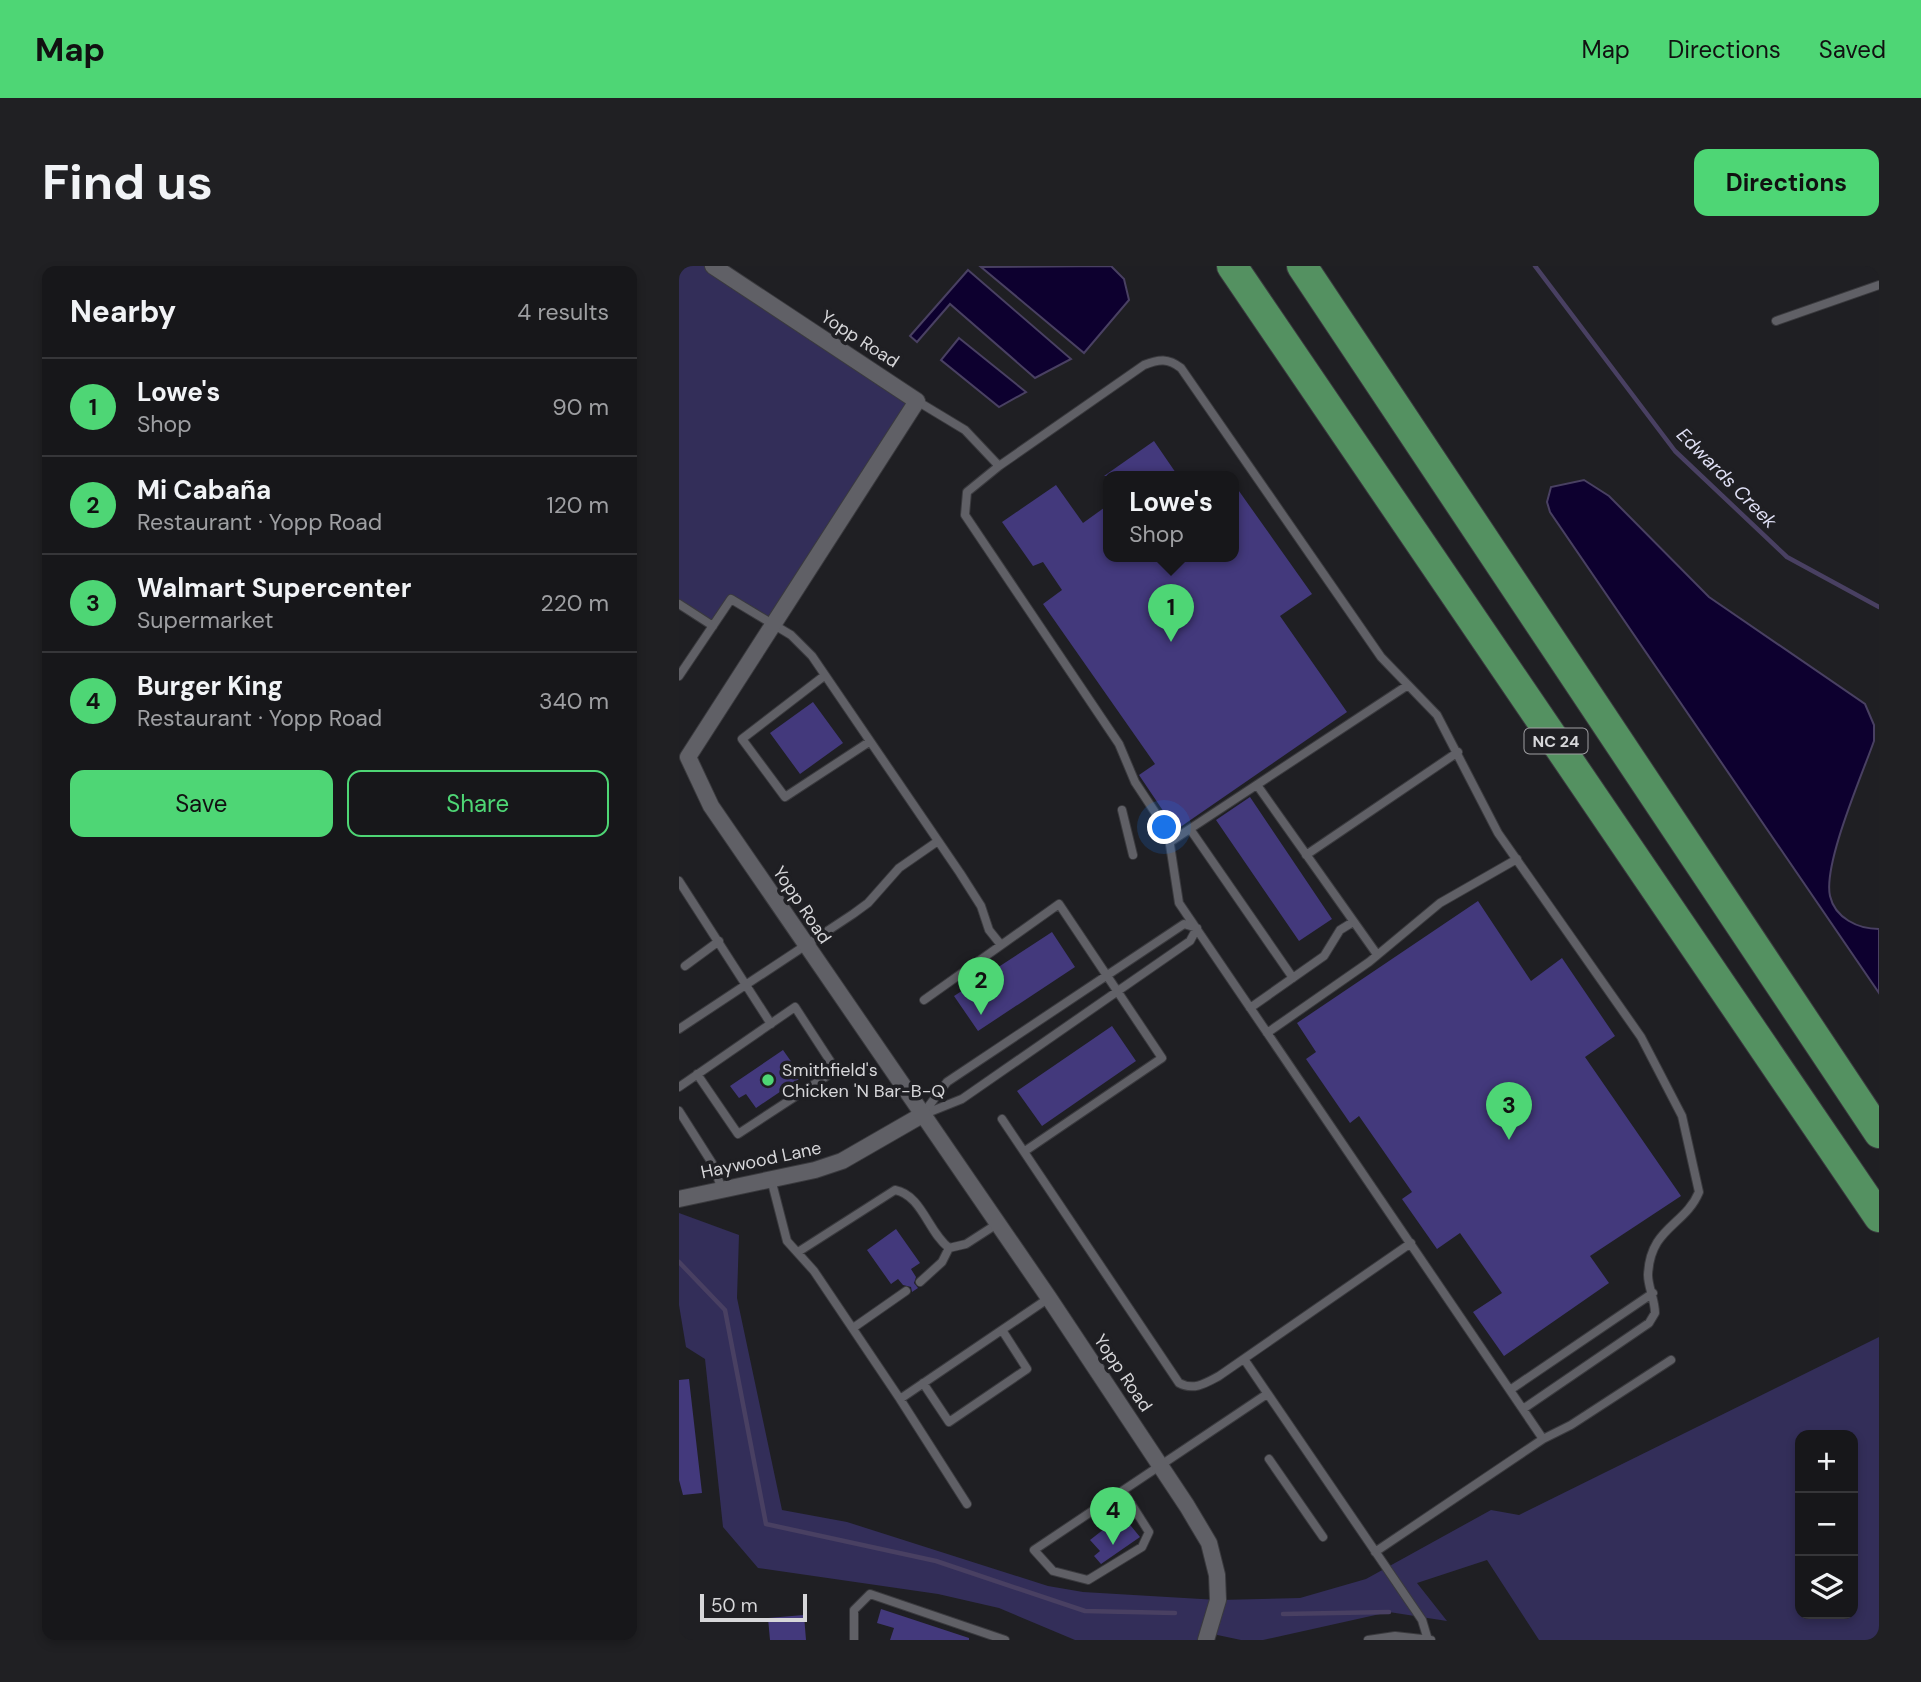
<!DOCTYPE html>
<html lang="en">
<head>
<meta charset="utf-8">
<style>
	:root { --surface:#17171a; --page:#202023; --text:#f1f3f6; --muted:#9e9fa2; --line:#363639; --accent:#4ed675 }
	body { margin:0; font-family:"DM Sans",sans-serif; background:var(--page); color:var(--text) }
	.controls { position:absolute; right:21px; bottom:21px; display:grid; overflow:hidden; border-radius:14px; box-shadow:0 4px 10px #0003 }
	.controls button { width:63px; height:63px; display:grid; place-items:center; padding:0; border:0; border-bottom:2px solid var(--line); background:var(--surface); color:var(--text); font:35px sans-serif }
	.scale { position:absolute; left:21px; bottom:18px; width:107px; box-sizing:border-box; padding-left:7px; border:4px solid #d6d6d9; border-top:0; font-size:19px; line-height:24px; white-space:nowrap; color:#d6d6d9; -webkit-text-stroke:5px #1f1f23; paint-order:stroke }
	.you { position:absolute; left:486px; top:562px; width:24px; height:24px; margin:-18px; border:5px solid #fff; border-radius:50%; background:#1a73e8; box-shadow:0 0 0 10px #1a73e833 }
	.badge { display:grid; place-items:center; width:46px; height:46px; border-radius:50%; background:var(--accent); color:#111; font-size:23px; font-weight:700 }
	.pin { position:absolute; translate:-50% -58px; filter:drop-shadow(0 2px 4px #0008) }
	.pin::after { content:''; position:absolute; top:37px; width:24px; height:21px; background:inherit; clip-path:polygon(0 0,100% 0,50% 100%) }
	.popup { position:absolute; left:424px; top:205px; width:136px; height:91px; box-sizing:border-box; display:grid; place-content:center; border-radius:14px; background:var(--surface); filter:drop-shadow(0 2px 5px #0005); font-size:23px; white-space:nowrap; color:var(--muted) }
	.popup b { font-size:26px; color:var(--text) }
	.popup::after { content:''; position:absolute; left:50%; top:100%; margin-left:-14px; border:14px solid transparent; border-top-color:var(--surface) }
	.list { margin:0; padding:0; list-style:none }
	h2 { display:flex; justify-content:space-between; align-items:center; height:91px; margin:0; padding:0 28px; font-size:30px }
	h2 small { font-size:23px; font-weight:400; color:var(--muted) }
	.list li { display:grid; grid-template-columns:46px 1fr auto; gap:21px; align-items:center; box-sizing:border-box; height:98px; padding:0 28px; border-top:2px solid var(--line) }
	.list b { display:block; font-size:26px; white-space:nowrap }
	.list p { margin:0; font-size:23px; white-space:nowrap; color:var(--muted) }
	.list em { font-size:23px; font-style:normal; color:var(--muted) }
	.actions { display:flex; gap:14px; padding:21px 28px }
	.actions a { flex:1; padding:16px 0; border:2px solid var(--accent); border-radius:14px; text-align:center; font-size:24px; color:var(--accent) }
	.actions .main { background:var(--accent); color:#111 }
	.icon { flex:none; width:38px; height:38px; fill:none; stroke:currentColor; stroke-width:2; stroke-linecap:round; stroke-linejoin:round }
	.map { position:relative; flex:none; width:1200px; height:1374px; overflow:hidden; border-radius:14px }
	header { display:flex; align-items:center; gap:42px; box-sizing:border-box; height:98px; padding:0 35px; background:var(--accent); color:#111 }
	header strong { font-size:33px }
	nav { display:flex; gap:38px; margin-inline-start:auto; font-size:24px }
	.intro { display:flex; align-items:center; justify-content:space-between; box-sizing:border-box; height:168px; padding:0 42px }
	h1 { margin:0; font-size:49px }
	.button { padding:18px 32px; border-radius:14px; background:var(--accent); color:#111; font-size:24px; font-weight:700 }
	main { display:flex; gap:42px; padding:0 42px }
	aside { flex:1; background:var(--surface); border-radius:14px; box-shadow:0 4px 10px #0003 }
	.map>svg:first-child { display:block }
	.green { fill:#332e59; fill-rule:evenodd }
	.water { fill:#0d002f; stroke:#494062; stroke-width:2 }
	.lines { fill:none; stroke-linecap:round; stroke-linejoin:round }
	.stream { stroke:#494062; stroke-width:4.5 }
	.building { fill:#43397c }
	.service-casing { stroke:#3a3a3e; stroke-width:10 }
	.minor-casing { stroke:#3a3a3e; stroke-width:18 }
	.motorway-casing { stroke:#3a3a3e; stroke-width:32 }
	.service { stroke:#606066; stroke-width:8 }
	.minor { stroke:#606066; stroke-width:16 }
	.motorway { stroke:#549161; stroke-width:30 }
	.poi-dot { fill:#4ed675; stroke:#1f1f23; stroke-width:2.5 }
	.labels { text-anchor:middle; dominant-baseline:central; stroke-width:7; stroke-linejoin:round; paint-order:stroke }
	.shield { fill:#1f1f23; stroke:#9f9fa2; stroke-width:2 }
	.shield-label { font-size:16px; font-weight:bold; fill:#d6d6d9 }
	.street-label { font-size:18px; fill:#d6d6d9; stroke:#1f1f23 }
	.poi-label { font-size:18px; fill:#d6d6d9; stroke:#1f1f23; text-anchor:start }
	.water-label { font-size:19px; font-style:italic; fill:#dfdff4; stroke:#1f1f23 }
</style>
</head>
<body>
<header>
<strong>Map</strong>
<nav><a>Map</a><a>Directions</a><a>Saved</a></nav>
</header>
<div class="intro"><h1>Find us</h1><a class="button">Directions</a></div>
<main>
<aside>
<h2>Nearby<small>4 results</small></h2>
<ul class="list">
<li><span class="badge">1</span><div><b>Lowe's</b><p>Shop</p></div><em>90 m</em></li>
<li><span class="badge">2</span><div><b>Mi Cabaña</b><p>Restaurant · Yopp Road</p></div><em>120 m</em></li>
<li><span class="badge">3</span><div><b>Walmart Supercenter</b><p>Supermarket</p></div><em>220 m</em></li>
<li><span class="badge">4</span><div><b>Burger King</b><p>Restaurant · Yopp Road</p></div><em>340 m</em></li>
</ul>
<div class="actions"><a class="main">Save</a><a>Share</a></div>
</aside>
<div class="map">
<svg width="1200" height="1374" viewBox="0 0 1200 1374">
	<rect width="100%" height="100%" fill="#1f1f23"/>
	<!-- green -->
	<path class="green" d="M0 0H34L238 135 95 358 53 333 34 360 0 338Z
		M0 947 60 969 58 1032 103 1244 168 1256 369 1320 404 1326 539 1334 621 1332 687 1313 812 1244 840 1249 1200 1071V1374H860L808 1294 738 1317 768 1355 710 1346 584 1374H562L529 1367 527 1374H396L320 1342 259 1328 79 1302 44 1261 26 1093 7 1081 0 1039ZM1121 1169H1174V1348H1121Z"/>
	<!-- water -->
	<path class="water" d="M432 0 445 13 450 34 405 87 302 1Z
		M289 4 392 93 356 112 271 38 238 76 231 70Z
		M280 72 347 126 320 141 262 94Z
		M905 214 930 230 1030 331 1186 438 1195 459V475C1183 509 1144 598 1151 630 1156 652 1179 663 1200 663V727L871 246 868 236 872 221Z"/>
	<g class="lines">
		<!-- stream -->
		<path class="stream" d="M856 0 996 185 1108 291 1200 341
			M0 996 46 1044 87 1258 257 1295 406 1345 496 1347
			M604 1348 710 1346"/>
	</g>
	<!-- building -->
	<path class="building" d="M475 175 499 210H425Z
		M555 218 633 328 601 350 668 446 497 564 460 509 476 498 364 338 383 324 364 296 354 300 323 256 377 219 404 257 429 239V290H555Z
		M134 436 164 477 121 508 91 467Z
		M571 531 653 653 620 675 537 554Z
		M799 635 852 715 883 692 936 770 906 791 1002 930 911 990 930 1017 825 1090 794 1046 823 1027 781 967 758 983 723 933 733 926 680 850 671 857 627 793 637 786 618 757Z
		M373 666 396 701 299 765 275 730Z
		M433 760 457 795 363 860 338 825Z
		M104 784 123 811 77 842 67 828 60 832 51 820Z
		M217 963 241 997 232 1003 237 1011 235 1017 239 1022 233 1026 232 1021 224 1019 219 1013 212 1018 188 984Z
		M10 1113 23 1227 4 1229 0 1214V1114Z
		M443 1249 461 1271 422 1298 415 1290 421 1285 411 1274Z
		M202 1343 290 1372V1374H211L215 1362 198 1357Z
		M125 1349 127 1374H91L89 1352Z"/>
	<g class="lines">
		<defs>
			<path id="service" d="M1097 55 1200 19
				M238 135 286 164 320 200 288 226 286 249 440 478 456 516 489 566 500 637 864 1173
				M320 200 465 99C480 93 489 92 502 102L702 391 758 449 819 567 962 771 1003 850 1020 926C1006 960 971 961 969 1009 969 1021 976 1034 976 1047L970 1057 844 1143
				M0 338 34 360
				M0 410 52 333 112 369 133 390 281 607 302 640 310 664 322 679
				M145 410 63 473 106 531 190 476
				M578 519 697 687
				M443 544 454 589
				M511 563 614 712
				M491 576 729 419
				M627 589 779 486
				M0 615 92 758
				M505 658 518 662 511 675 283 833 243 849 268 816Z
				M6 700 40 675
				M245 734 380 638 483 792 346 885
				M571 742 645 690 661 664 674 656
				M0 763 174 648 189 637 220 602 259 575
				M588 767 690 696 761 637 838 593
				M0 821 116 741 157 804 59 868 18 808
				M0 845 33 897 43 923
				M323 853 500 1117C515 1125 527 1117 540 1110L732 977
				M92 913 108 975 135 1005 221 1133
				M119 986 216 924C243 929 249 966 270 982L287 978 318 958
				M241 1016 263 996 270 982
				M174 1062 227 1025
				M565 1093 743 1354 749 1374
				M244 1117 270 1156 348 1103 323 1064
				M831 1124 974 1027
				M590 1193 644 1271
				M444 1225 470 1266 463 1281 409 1314 374 1305 355 1284 588 1128
				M288 1238 221 1133 370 1032
				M696 1286 864 1173 892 1159 992 1094
				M175 1374V1344L191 1328 326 1374
				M689 1374 716 1370 752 1374"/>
			<path id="minor" d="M34 0 238 135 9 491 32 540 370 1032 508 1240 530 1277 538 1309 539 1334 527 1374
				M0 933 136 904 163 895 243 849"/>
			<path id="motorway" d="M553 0 1200 951
				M623 0 1200 867"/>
		</defs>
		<!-- service casing -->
		<use href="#service" class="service-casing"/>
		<!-- minor casing -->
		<use href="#minor" class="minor-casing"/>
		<!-- motorway casing -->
		<use href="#motorway" class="motorway-casing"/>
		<!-- service -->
		<use href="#service" class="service"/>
		<!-- minor -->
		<use href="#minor" class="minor"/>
		<!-- motorway -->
		<use href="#motorway" class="motorway"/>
	</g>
	<!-- markers -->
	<circle class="poi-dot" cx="89" cy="814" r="7"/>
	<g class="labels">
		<!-- shield labels -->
		<rect class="shield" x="845.5" y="462.5" width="63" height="25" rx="5"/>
		<g class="shield-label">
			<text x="877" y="475">NC 24</text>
		</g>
		<!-- street labels -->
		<g class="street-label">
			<text transform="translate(181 73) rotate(33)">Yopp Road</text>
			<text transform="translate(123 639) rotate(56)">Yopp Road</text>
			<text transform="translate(82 894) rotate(-12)">Haywood Lane</text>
			<text transform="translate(444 1107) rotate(56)">Yopp Road</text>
		</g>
		<!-- poi labels -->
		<g class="poi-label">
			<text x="103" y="804">Smithfield's<tspan x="103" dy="21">Chicken 'N Bar-B-Q</tspan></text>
		</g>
		<!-- water labels -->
		<g class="water-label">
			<text transform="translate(1048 212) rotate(45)">Edwards Creek</text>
		</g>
	</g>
</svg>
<div class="controls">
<button>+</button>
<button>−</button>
<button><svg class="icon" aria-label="layers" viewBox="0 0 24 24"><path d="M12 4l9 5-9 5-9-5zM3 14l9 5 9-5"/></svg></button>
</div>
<div class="scale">50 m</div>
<div class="you"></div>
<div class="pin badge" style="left:492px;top:376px">1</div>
<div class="popup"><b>Lowe's</b>Shop</div>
<div class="pin badge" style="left:302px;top:749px">2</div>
<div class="pin badge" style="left:830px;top:874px">3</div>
<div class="pin badge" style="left:434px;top:1279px">4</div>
</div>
</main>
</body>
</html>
